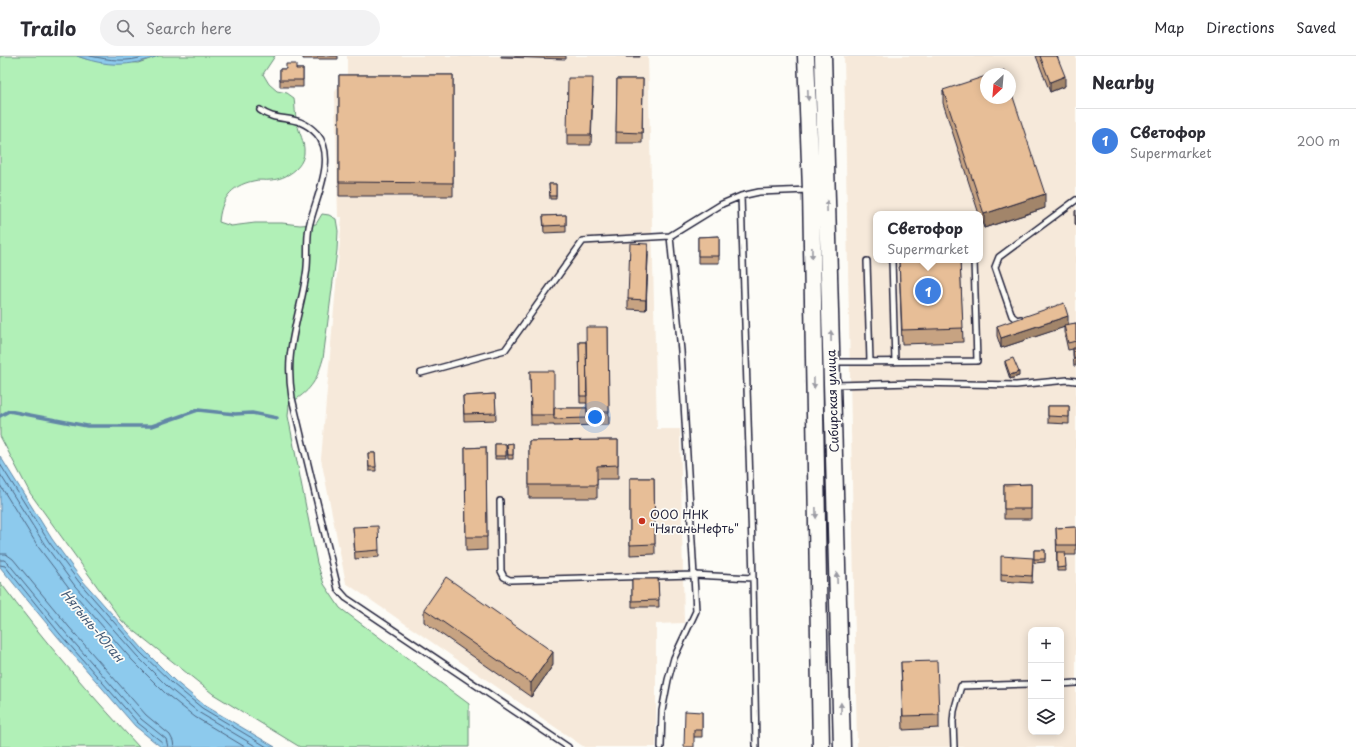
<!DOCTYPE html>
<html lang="en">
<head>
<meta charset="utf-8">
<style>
	:root { --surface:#fff; --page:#f2f2f3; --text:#2b2b33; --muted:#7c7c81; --line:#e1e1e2; --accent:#c8321e }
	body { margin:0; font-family:"Playpen Sans",sans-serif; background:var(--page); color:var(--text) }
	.controls { position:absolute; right:12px; bottom:12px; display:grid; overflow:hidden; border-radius:8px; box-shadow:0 2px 10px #0003 }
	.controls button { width:36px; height:36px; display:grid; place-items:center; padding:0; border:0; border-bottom:1px solid var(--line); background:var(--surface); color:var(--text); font:20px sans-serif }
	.compass { position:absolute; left:980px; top:12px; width:36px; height:36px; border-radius:50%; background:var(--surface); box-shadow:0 2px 10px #0003; rotate:206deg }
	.you { position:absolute; left:595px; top:361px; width:14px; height:14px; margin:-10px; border:3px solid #fff; border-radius:50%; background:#1a73e8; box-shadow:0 0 0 6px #1a73e833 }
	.badge { display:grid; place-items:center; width:26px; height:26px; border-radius:50%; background:var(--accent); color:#fff; font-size:13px; font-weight:700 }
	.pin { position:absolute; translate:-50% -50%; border:2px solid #fff; box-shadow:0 1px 4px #0006 }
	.popup { position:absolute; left:873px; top:155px; width:110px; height:52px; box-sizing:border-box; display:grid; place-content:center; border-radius:8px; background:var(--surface); filter:drop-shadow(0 1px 3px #0005); font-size:13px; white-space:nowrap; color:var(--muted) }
	.popup b { font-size:15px; color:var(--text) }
	.popup::after { content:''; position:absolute; left:50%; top:100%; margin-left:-8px; border:8px solid transparent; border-top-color:var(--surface) }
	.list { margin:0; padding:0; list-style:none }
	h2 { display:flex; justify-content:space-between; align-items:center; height:52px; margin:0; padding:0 16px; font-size:17px }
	h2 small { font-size:13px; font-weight:400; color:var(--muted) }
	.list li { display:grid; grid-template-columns:26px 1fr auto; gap:12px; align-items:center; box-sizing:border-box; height:64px; padding:0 16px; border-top:1px solid var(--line) }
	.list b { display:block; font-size:15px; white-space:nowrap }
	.list p { margin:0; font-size:13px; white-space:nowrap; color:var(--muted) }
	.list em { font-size:13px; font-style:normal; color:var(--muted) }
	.icon { flex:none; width:22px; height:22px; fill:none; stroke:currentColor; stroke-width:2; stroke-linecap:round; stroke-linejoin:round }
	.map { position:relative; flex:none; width:1076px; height:691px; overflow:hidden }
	header { display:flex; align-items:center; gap:24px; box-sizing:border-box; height:56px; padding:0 20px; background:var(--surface); border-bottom:1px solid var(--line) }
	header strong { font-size:19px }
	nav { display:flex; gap:22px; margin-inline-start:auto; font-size:14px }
	.search { width:280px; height:36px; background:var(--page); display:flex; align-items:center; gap:10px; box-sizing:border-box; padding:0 14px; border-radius:22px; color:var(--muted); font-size:15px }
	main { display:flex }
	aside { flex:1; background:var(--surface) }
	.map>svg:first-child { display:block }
	.built { fill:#f6e9da; fill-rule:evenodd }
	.green { fill:#b1f0b7; stroke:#6a8979 }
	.water { fill:#8dcaed; stroke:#6287a6 }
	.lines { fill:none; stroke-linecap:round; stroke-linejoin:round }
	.shore { stroke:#4d6582; stroke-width:1 }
	.stream { stroke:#6287a6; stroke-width:3.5 }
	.service-casing { stroke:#22223b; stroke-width:8 }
	.primary-casing { stroke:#22223b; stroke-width:19 }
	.service { stroke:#fdfcf7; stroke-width:5 }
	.primary { stroke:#fdfcf7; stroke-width:16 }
	.wall { fill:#c7a382; stroke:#22223b }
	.shaded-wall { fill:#a2856a; stroke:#22223b }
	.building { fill:#e7be97; stroke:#22223b }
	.oneway { fill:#9a9aa2 }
	.poi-dot { fill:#c8321e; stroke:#fdfcf7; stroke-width:1.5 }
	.labels { text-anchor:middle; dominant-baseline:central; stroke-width:3.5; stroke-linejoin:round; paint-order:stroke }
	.street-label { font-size:12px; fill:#22223b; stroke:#fdfcf7 }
	.poi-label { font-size:12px; fill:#22223b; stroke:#fdfcf7; text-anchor:start }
	.water-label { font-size:13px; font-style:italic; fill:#475d79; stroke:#fdfcf7 }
</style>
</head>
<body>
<header>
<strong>Trailo</strong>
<div class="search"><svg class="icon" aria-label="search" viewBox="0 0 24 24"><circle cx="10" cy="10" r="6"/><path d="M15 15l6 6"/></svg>Search here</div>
<nav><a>Map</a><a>Directions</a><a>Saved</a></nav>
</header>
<main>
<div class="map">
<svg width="1076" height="691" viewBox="0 0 1076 691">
	<rect width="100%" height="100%" fill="#fdfcf7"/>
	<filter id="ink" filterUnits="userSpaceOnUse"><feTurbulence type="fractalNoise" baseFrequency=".025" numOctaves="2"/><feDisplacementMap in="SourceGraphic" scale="8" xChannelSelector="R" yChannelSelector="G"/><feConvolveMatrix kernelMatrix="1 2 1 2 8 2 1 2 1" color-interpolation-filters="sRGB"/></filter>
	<g filter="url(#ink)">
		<!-- built -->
		<path class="built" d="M347 0H648L657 373H680L684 567 656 568V691H584L346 527 321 403 342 161H338L335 36 347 18Z
			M844 0H1076V691H857ZM986 18H1010V42H986ZM876 158H980V204H876ZM1031 574H1061V676H1031Z"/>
		<!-- green -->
		<path class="green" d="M0 0H77L86 3 138 7 158 0H275L263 18 269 28 277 35 287 37 294 42C295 50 295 59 297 67 299 77 305 86 304 97 303 112 286 123 271 124 265 125 259 123 253 125 230 130 221 144 219 166L231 170 255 167H282L300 169 316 168 322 158 329 159 336 163 338 175 337 194 323 303C316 327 310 335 289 348L288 360 317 507 324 528 340 552 469 648V691H300L213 638 122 565 30 437 0 380Z
			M0 526C43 584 90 638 139 691H0Z"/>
		<!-- water -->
		<path class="water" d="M77 0H158C129 11 107 11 77 0Z
			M0 400 52 483 82 524 143 593 175 625 204 649 275 691H161L135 670 57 580 0 511Z"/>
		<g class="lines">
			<!-- shore -->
			<path class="shore" d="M90 0C110 4 127 7 146 0
				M0 408 49 486 79 526 140 596 173 628 202 652 267 691
				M0 418 45 489 75 530 137 600 169 632 198 656 257 691
				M0 429 39 492 70 533 132 604 165 637 195 661 245 691
				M0 498H6L13 503 69 571 146 659 170 679 173 685 174 691
				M0 504H4L8 507 64 575 141 663 166 683 168 691
				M0 509 5 510 60 578 138 667 162 686 163 691"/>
			<!-- stream -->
			<path class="stream" d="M0 360 9 355 87 370H152L198 354 235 358 252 357 277 362"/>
			<defs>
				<path id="service" d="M260 54C278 68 297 56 317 78 338 102 314 145 309 171 306 187 309 204 306 219 302 247 292 275 290 303 289 316 290 329 292 342L338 533 346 542 568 691
					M741 140 753 522 756 691
					M892 204 895 306
					M867 205 870 306
					M1021 263 1017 264 1012 260 995 211 999 201 1076 144
					M834 306 977 305 974 204
					M421 317 505 294 583 185 670 180 722 148 741 140 759 136 809 134
					M835 329 915 327 1016 329 1068 324 1076 325
					M500 445 501 515 504 521 510 524 694 519 753 522
					M1061 628 1076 627
					M661 691 662 655 668 624 674 602 696 555 681 295 670 180
					M954 691 953 666 954 655 961 630 1031 628"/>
				<path id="primary" d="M806 0 811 134 821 691
					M823 0 842 691"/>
			</defs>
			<!-- service casing -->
			<use href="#service" class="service-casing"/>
			<!-- primary casing -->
			<use href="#primary" class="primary-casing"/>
			<!-- service -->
			<use href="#service" class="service"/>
			<!-- primary -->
			<use href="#primary" class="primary"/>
		</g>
		<!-- wall -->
		<path class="wall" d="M303 0H338V3H303Z
			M501 0H566V3L501 1Z
			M626 0H640V1H626Z
			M1036 0H1057L1065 30 1050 36Z
			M280 13H303V31H280Z
			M339 19H453V140H339Z
			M617 23H643L642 87H616Z
			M593 32 591 89H567V79Z
			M943 34 1045 152 984 172 980 160V158H979L943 47Z
			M549 128H556V143H550Z
			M1076 154V170L1075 168V155Z
			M566 159V176L544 177 543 160Z
			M719 180V207H698V181Z
			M648 198 646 254 628 253V243Z
			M899 204H960L963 286 902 288Z
			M1076 267V310H1074L1073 299V293L1068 294 1064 276V271L1001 292 997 280V270L1068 269Z
			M608 271 609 369 554 370V369H531L530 315 554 352H587V347H580L579 286H586Z
			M1005 305 1019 320 1010 323 1005 308Z
			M495 338 496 364 464 365 463 340Z
			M1048 350H1069V368L1048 367Z
			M618 384V423H597V442H529V385Z
			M513 387V403H508L507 388Z
			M495 388H506V403H495Z
			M486 391 487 494 466 495 465 392Z
			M368 397H375L376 415H369Z
			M630 422H654L655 498 630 499Z
			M1031 428V463H1004V429Z
			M353 471 379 494V501L355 503Z
			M1076 471V499H1065L1066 515H1057L1056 472Z
			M1034 494H1045V506L1034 507Z
			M1033 508 1032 527 1001 525V518Z
			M632 523H658L659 551H632Z
			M424 553 553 609 531 641 424 566Z
			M901 606 939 659V672L903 674Z
			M702 656V681H694L684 691Z"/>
		<!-- shaded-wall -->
		<path class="shaded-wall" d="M1065 20V30L1050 36V26Z
			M1045 138V152L984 172V158Z
			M648 188V198L646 254V244Z
			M1068 260V270L1001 292V282Z
			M1019 316V320L1010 323V319Z
			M553 596V609L531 641V627Z"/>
		<!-- building -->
		<path class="building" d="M1040 0H1057L1065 20 1050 26Z
			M286 8H296V13H303V24H280V13H286Z
			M1004 14 1005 18H992Z
			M339 19H453V127L339 126Z
			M986 20V42H1010V32L1045 138 984 158 943 34Z
			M568 22H593L591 79H567Z
			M617 23H643L642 77 616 76Z
			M549 128H556V140H550Z
			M566 159V169L544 170 543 160Z
			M719 180V200H698V181Z
			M630 187 648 188 646 244 628 243Z
			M899 204H960L963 272 902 274Z
			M1064 247 1068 260 1001 282 997 270Z
			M1076 267V285L1068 287 1064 269Z
			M586 271H608L609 356H587Z
			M579 286H586L587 340H580Z
			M1073 292H1076V303H1074Z
			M1013 302 1019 316 1010 319 1005 305Z
			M530 315H554V359H531Z
			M495 338 496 357 464 358 463 340Z
			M1048 350H1069V361L1048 360Z
			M554 352H587V362L554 363Z
			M618 384V409L597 410V429H529V385Z
			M513 387V399H508L507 388Z
			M495 388H506V400H495Z
			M486 391 487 481H466L465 392Z
			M368 397H375L376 411H369Z
			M630 422H654L655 488 630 489Z
			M1031 428V453H1004V429Z
			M378 470 379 494 355 496 353 471Z
			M1076 471V489H1057L1056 472Z
			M1034 494H1045V503H1034Z
			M1057 496H1065L1066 511 1057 512Z
			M1001 500 1033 502 1032 520 1001 518Z
			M446 521 553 596 531 627 424 553Z
			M632 523H658L659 544 632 545Z
			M937 605 939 659 903 660 901 606Z
			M685 655 702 656V674H694V691H684Z"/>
		<!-- one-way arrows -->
		<defs><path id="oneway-solid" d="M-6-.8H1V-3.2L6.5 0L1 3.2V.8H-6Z"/></defs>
		<g class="oneway">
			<use href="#oneway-solid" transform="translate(808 39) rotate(88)"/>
			<use href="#oneway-solid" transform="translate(827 150) rotate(-91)"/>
			<use href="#oneway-solid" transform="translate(812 197) rotate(89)"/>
			<use href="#oneway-solid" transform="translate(831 280) rotate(-91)"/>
			<use href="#oneway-solid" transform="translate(814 327) rotate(89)"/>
			<use href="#oneway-solid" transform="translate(816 457) rotate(89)"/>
			<use href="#oneway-solid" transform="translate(837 522) rotate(-92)"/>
			<use href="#oneway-solid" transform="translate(841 652) rotate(-91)"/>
		</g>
	</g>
	<!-- markers -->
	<circle class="poi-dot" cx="642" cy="465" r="4"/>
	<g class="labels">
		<!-- street labels -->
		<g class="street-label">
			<text transform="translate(832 345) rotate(-92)">Сибирская улица</text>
		</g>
		<!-- poi labels -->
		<g class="poi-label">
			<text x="650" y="458">ООО ННК<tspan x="650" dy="14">"НяганьНефть"</tspan></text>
		</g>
		<!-- water labels -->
		<g class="water-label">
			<text transform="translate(93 569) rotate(50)">Нягынь-Юган</text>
		</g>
	</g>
</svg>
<div class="controls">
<button>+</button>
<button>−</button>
<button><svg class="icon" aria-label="layers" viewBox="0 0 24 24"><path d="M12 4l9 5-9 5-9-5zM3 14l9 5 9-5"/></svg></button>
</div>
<svg class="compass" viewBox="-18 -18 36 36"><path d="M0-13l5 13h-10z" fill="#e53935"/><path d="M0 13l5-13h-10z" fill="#7c7c81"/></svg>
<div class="you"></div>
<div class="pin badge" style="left:928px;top:235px;background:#3f7fe0">1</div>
<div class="popup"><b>Светофор</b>Supermarket</div>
</div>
<aside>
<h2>Nearby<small></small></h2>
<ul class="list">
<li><span class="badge" style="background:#3f7fe0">1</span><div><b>Светофор</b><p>Supermarket</p></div><em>200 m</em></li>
</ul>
</aside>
</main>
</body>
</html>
